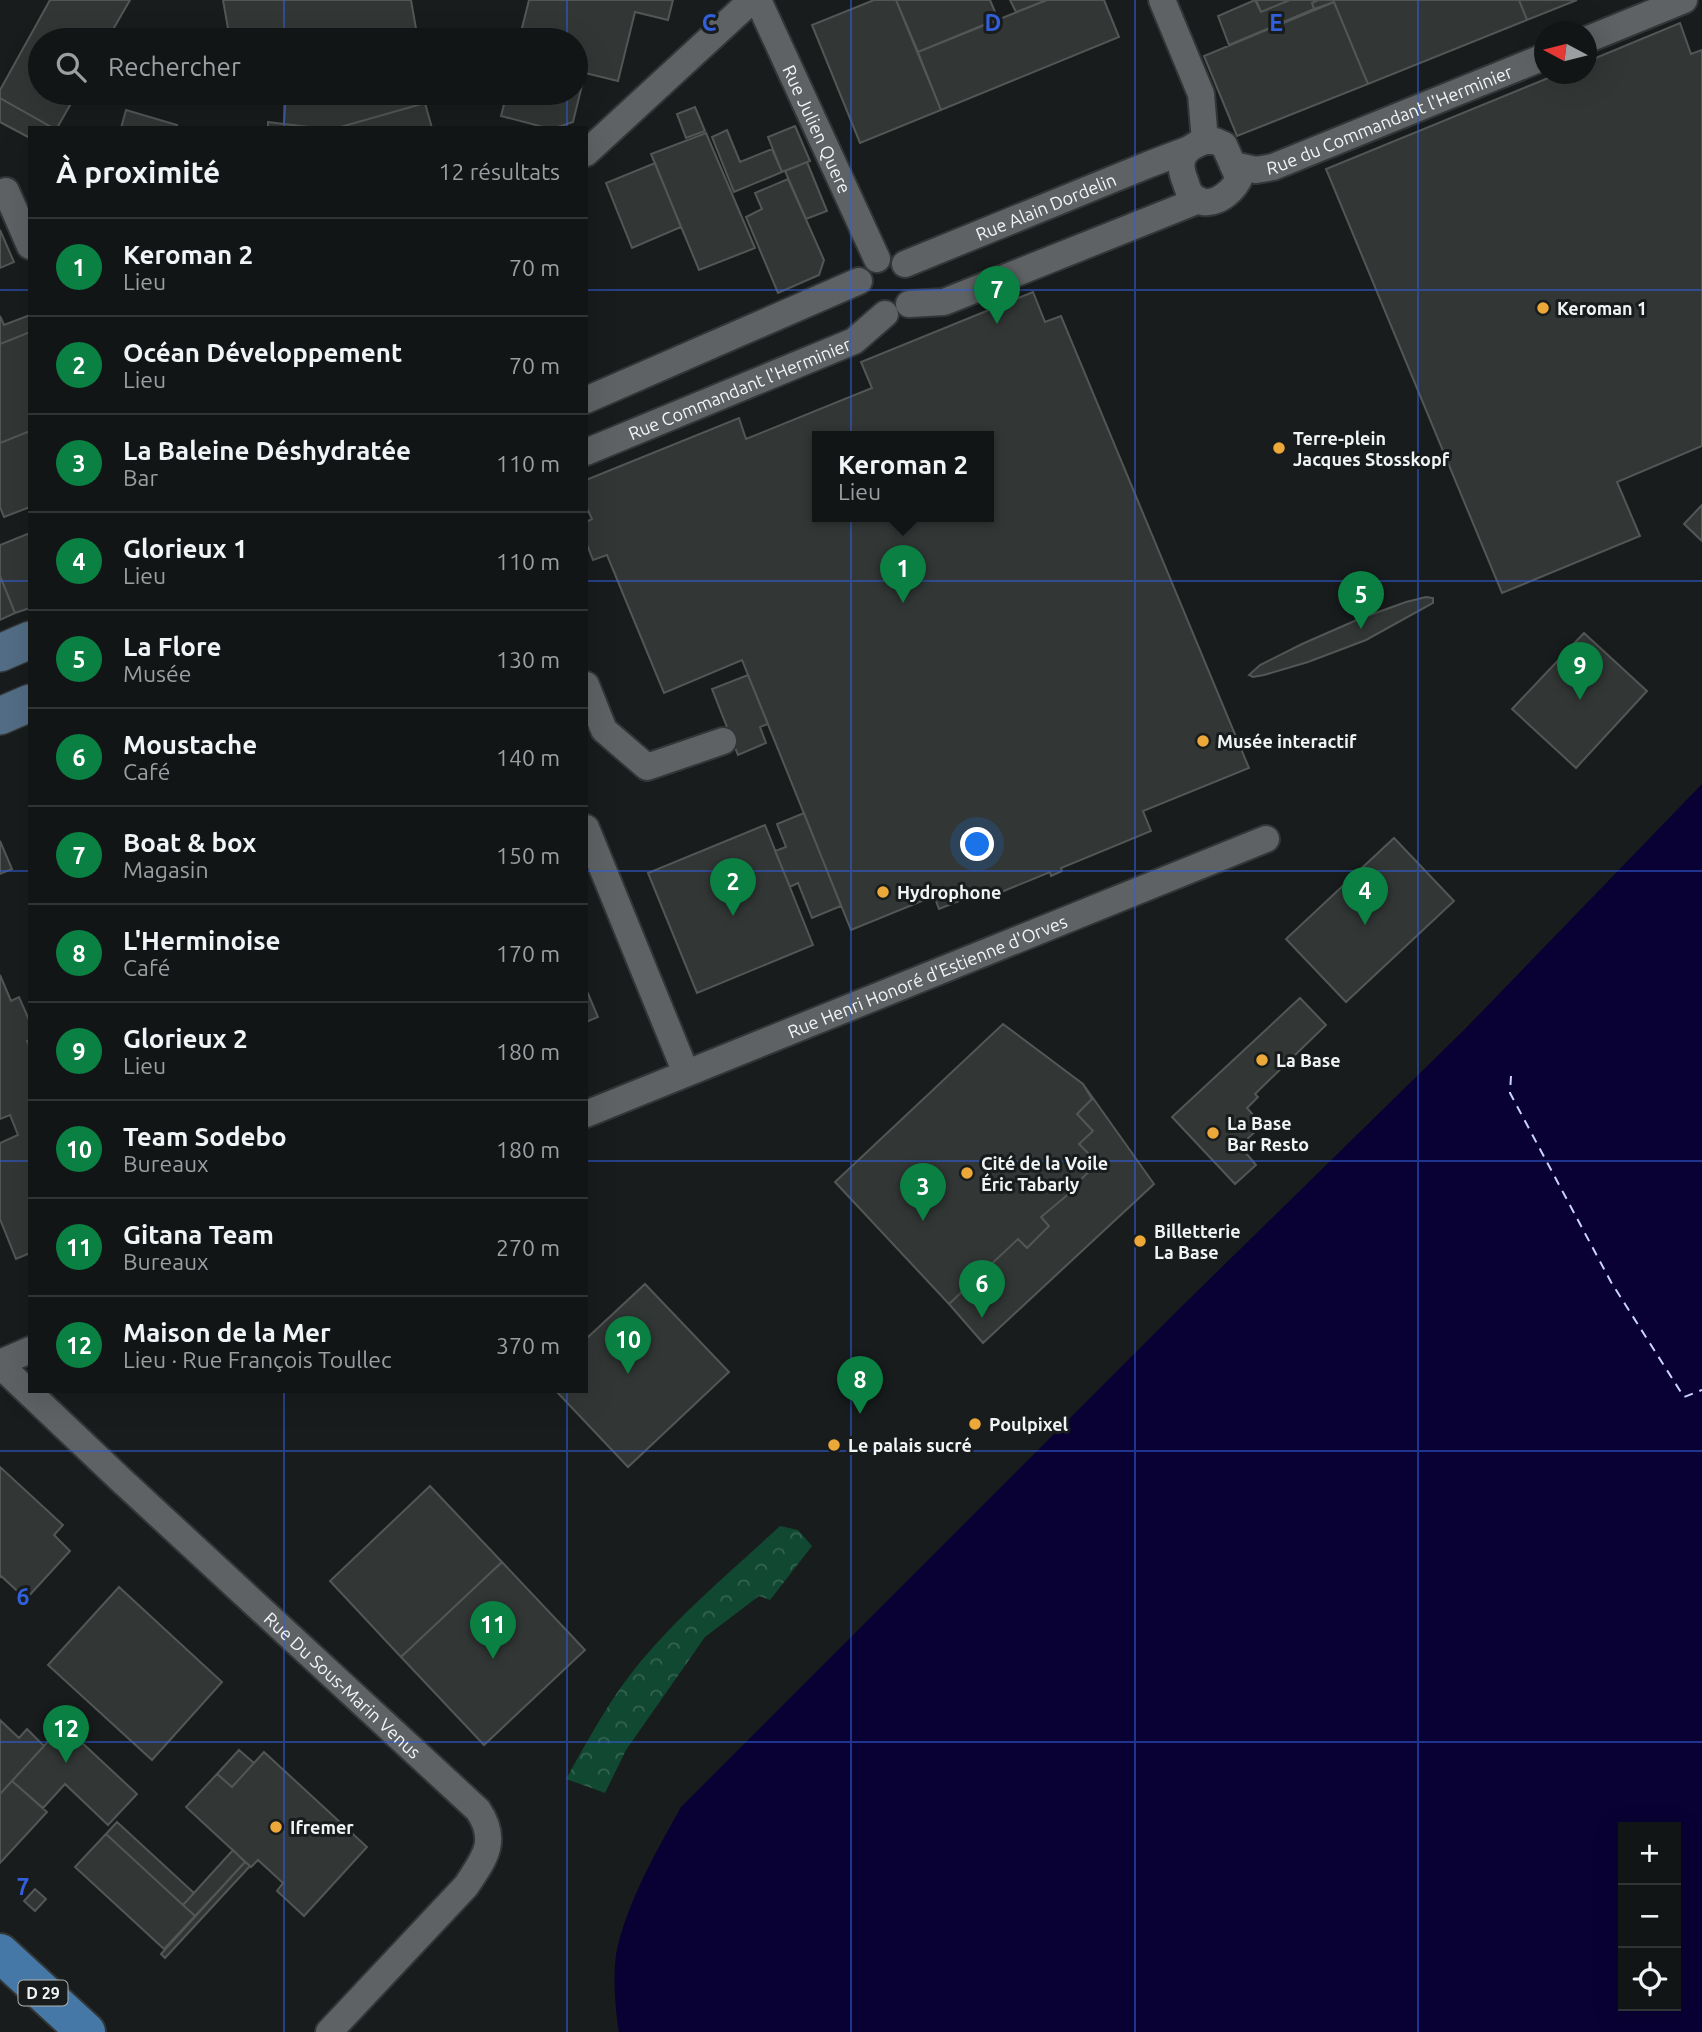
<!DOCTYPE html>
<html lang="fr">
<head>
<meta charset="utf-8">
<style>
	:root { --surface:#121516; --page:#1f2223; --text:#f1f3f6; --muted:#9c9fa1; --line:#313435; --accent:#0b8043 }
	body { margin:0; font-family:Ubuntu,sans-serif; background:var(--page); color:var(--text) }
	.controls { position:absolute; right:21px; bottom:21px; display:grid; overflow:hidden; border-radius:0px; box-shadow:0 7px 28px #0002 }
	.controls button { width:63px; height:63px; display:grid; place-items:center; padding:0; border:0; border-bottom:2px solid var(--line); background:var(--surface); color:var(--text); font:35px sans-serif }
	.compass { position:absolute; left:1534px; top:21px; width:63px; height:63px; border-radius:50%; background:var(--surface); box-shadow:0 7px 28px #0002; rotate:277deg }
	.you { position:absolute; left:978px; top:845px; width:24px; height:24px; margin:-18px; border:5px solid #fff; border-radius:50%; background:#1a73e8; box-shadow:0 0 0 10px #1a73e833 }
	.badge { display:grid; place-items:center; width:46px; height:46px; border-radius:50%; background:var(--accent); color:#fff; font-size:23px; font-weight:700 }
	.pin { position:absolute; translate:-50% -58px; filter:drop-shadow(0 2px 4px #0008) }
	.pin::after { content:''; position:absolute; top:37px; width:24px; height:21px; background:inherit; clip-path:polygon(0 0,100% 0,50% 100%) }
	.popup { position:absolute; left:812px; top:431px; width:182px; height:91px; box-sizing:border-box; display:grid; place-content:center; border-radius:0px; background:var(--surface); filter:drop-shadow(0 2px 5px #0005); font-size:23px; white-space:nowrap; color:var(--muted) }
	.popup b { font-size:26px; color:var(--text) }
	.popup::after { content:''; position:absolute; left:50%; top:100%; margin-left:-14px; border:14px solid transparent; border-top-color:var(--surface) }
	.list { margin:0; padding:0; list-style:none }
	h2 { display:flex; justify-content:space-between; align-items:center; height:91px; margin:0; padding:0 28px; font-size:30px }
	h2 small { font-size:23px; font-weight:400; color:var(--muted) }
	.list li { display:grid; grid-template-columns:46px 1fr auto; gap:21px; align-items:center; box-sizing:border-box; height:98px; padding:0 28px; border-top:2px solid var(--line) }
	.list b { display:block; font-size:26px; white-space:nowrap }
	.list p { margin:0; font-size:23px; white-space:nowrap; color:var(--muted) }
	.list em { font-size:23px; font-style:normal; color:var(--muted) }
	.icon { flex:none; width:38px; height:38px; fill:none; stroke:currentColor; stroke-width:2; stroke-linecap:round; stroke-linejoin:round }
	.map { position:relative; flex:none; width:1702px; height:2032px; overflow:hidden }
	.search { position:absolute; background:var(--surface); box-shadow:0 7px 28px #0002; left:28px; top:28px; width:560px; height:77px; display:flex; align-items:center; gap:18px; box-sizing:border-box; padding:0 24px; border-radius:38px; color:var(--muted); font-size:26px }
	.panel { position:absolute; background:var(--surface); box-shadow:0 7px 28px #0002; left:28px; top:126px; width:560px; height:1267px; border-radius:0px }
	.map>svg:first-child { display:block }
	.forest { fill:url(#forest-crowns) }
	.water { fill:#090033; fill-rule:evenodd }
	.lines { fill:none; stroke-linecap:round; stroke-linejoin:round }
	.ferry { stroke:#cbd2fd; stroke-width:2; stroke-dasharray:9 7; stroke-linecap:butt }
	.building { fill:#323736; stroke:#525756; stroke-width:2; fill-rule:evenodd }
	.street-casing { stroke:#333637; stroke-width:30 }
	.secondary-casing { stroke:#333637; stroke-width:40 }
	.primary-casing { stroke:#333637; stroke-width:42 }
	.street { stroke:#5e6264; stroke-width:26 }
	.secondary { stroke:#526d85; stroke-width:37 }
	.primary { stroke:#4578a6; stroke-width:38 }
	.grid { fill:none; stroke:#325fdb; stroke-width:2; stroke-opacity:0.55 }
	.poi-dot { fill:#eca93a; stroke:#181c1d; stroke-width:2.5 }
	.labels { text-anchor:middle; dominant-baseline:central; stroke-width:6; stroke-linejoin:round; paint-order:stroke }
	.shield { fill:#181c1d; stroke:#b0b3b4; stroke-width:2 }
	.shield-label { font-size:16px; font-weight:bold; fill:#f1f4f5 }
	.street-label { font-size:18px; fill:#f1f4f5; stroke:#181c1d }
	.poi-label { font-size:18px; font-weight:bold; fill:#f1f4f5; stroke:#181c1d; text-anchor:start }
	.grid-label { font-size:23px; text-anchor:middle; font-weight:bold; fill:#325fdb; stroke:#181c1d; stroke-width:6; stroke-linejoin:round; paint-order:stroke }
</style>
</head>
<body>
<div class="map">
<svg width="1702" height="2032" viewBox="0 0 1702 2032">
	<defs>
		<pattern id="forest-crowns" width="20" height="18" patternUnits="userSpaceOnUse" patternTransform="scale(1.75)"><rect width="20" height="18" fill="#114832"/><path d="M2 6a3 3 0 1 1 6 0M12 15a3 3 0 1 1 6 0" fill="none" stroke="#346350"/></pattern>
	</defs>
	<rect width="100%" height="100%" fill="#181c1d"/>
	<!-- forest -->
	<path class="forest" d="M780 1526 798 1530 812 1546 770 1600 759 1596 705 1637 626 1750 605 1793 566 1779C589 1738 611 1697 641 1661 683 1611 733 1570 780 1526Z"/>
	<!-- water -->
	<path class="water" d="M1702 784V2032H619C615 2010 612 1967 618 1945 631 1895 656 1852 681 1807L1177 1311 1465 1029ZM1623 1827H1676V2006H1623Z"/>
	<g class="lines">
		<!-- ferry -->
		<path class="ferry" d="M1511 1076 1510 1093 1611 1282 1684 1397 1702 1390"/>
	</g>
	<!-- building -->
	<path class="building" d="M50 0H130L107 40H40V93H77L57 128H53L0 98V90Z
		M223 0H411L418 40H230Z
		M529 0H673L668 20 635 12 618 81 585 73 573 122 555 128H547L501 116 507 93H576V40H519Z
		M874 0H896L941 110 860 143 812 25Z
		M896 0H990L998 19 918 52Z
		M1010 0H1047L1016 12Z
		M1047 0H1104L1119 37 941 110 918 52Z
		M1255 0 1261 12 1290 0H1318L1312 3 1314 9 1229 45 1218 16Z
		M1256 0H1290L1261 12Z
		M1318 0H1519L1527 20 1368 84 1334 2 1314 9 1312 3Z
		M1519 0H1577L1527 20Z
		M1334 2 1368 84 1237 136 1204 56Z
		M1680 23 1691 54 1702 50V446L1617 482 1640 536 1502 593 1326 169 1558 74H1586V62Z
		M286 93H424L425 103 337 128H317L284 124Z
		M0 98 53 128H30V138L0 122Z
		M425 103 432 128H337Z
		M695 107 705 131 686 138 677 114Z
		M126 110 177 125V128H121Z
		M268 122 317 128H268Z
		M795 126 810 161 782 172 768 137Z
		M727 130 740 162 772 149 782 172 734 192 712 137Z
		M706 133 755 248 699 270 651 154Z
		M807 162 827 211 806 219 785 171Z
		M655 163 681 227 632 248 606 183Z
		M788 179 824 260 819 275 778 293 746 217 762 209 755 193Z
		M0 230 14 262 0 268Z
		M1033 292 1045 322 1061 316 1249 768 1143 811 1151 831 1061 868 1062 871 1051 876 1050 872 987 898 984 891 939 909 934 896 851 930 742 660 664 693 607 555 593 560 586 542V522L592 519 586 506V480L739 418 746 439 872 388 861 362ZM817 437H989V517H817Z
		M30 315V332L0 344V316L4 325Z
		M30 332V431L0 443V344Z
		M30 431V507L4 517 0 507V443Z
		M1702 505V541L1684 524Z
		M30 533V608L15 613 0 576V545Z
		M0 576 15 613 0 620Z
		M1426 597 1433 598V603L1366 640 1308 662 1264 675 1253 677 1249 675 1260 665 1302 644 1359 619 1406 602Z
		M1584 633 1647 691 1576 768 1512 709Z
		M748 675 768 724 760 727 766 743 738 755 712 689Z
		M804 813 841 906 812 918 798 883 790 887 775 851 786 847 777 824Z
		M765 825 813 945 697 993 648 873Z
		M1394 838 1454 901 1346 1002 1286 939Z
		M0 841 12 869 0 874Z
		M0 975 11 1001 19 997 30 1022V1040L27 1041 30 1047V1253L16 1259 0 1219V1143L18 1135 10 1115 0 1119Z
		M586 989 598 1017 586 1022Z
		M1300 998 1326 1025 1255 1094 1258 1097 1247 1108 1262 1125 1240 1146 1256 1165 1235 1184 1172 1117Z
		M1003 1024 1083 1084 1092 1099 1077 1114 1093 1131 1079 1144 1098 1163 1075 1185 1077 1187 1041 1217 1049 1226 1027 1248 1018 1239 949 1304 835 1182Z
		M1083 1084 1154 1184 983 1343 949 1304 1018 1239 1027 1248 1049 1226 1041 1217 1077 1187 1075 1185 1098 1163 1079 1144 1093 1131 1077 1114 1092 1099Z
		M645 1284 729 1372 628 1467 556 1391H586V1339Z
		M0 1467 63 1525 54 1535 70 1551 26 1599 1 1576 0 1577Z
		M430 1486 502 1562 401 1657 330 1581Z
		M502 1562 585 1650 484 1745 401 1657Z
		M119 1587 222 1682 152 1760 48 1665Z
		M0 1720 19 1738 27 1729 44 1746 0 1794Z
		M63 1725 137 1794 108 1825 65 1784 43 1808 12 1781Z
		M239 1750 254 1763 232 1787 217 1774Z
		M264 1752 367 1847 304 1916 277 1891 283 1883 258 1860 251 1867 186 1807 217 1774 232 1787Z
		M12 1781 47 1812 0 1863V1794Z
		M117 1822 194 1893 183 1905 106 1834Z
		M106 1834 195 1916 164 1949 75 1867Z
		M233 1850 245 1862 195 1916 183 1905Z
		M245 1862 250 1866 165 1958 161 1954Z
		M35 1889 46 1899 35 1911 24 1901Z"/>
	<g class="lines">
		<defs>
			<g id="street">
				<path id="s1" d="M758 0 877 259"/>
				<path d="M1162 0 1201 94 1205 141"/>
				<path d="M1586 40 1684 0"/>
				<path d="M1205 141H1215L1224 145 1239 179C1231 195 1205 214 1190 193 1187 189 1186 182 1184 178 1177 158 1185 148 1205 141Z"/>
				<path d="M586 153 752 0"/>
				<path id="s2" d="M1233 165 1256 170 1273 167 1544 57"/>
				<path d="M6 191 30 246"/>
				<path id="s3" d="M905 264 1150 164 1187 150"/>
				<path d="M909 304 944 302 1199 200"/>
				<path d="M586 400 859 281"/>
				<path id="s4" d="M586 452 854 341 885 314"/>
				<path d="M586 685 604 730 647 767 723 741"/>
				<path d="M586 828 686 1073"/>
				<path id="s5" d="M586 1114 1266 839"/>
				<path d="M0 1363 30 1350"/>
				<path id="s6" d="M0 1365 119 1478 478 1810C499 1841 484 1859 466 1886L329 2032"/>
			</g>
			<path id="secondary" d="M0 653 30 640
				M0 716 30 703"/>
			<path id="primary" d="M0 1953 86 2032"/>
		</defs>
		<!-- street casing -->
		<use href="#street" class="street-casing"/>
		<!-- secondary casing -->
		<use href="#secondary" class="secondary-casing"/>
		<!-- primary casing -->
		<use href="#primary" class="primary-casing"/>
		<!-- street -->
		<use href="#street" class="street"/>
		<!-- secondary -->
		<use href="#secondary" class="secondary"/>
		<!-- primary -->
		<use href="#primary" class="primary"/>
	</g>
	<!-- grid -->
	<path class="grid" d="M284 0V40M567 0V40M851 0V2032M1135 0V2032M1418 0V2032M284 93V128M567 93V128M0 290H30M586 290H1702M0 581H30M586 581H1702M0 871H30M586 871H1702M0 1161H30M586 1161H1702M284 1391V2032M567 1391V2032M0 1451H1702M0 1742H1702"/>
	<!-- markers -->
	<g class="poi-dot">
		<circle cx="1543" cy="308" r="7"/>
		<circle cx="1279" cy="448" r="7"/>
		<circle cx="1203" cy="741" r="7"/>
		<circle cx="883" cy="892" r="7"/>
		<circle cx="1262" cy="1060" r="7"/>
		<circle cx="1213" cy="1133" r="7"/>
		<circle cx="967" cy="1173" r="7"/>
		<circle cx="1140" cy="1241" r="7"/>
		<circle cx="975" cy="1424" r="7"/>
		<circle cx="834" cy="1445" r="7"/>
		<circle cx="276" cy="1827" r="7"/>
	</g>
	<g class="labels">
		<!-- shield labels -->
		<rect class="shield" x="18.5" y="1980.5" width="49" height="25" rx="5"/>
		<g class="shield-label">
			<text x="43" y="1993">D 29</text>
		</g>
		<!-- street labels -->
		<g class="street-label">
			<text stroke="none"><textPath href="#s2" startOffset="166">Rue du Commandant l'Herminier</textPath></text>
			<text stroke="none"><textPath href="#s1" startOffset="142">Rue Julien Quere</textPath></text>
			<text stroke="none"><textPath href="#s3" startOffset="152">Rue Alain Dordelin</textPath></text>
			<text stroke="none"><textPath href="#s4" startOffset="166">Rue Commandant l'Herminier</textPath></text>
			<text stroke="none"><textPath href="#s5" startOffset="368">Rue Henri Honoré d'Estienne d'Orves</textPath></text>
			<text stroke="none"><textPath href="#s6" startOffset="469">Rue Du Sous-Marin Venus</textPath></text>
		</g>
		<!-- poi labels -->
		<g class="poi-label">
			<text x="1557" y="308">Keroman 1</text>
			<text x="1293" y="438">Terre-plein<tspan x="1293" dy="21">Jacques Stosskopf</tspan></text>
			<text x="1217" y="741">Musée interactif</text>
			<text x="897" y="892">Hydrophone</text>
			<text x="1276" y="1060">La Base</text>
			<text x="1227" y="1123">La Base<tspan x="1227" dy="21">Bar Resto</tspan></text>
			<text x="981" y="1163">Cité de la Voile<tspan x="981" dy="21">Éric Tabarly</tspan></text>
			<text x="1154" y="1231">Billetterie<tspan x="1154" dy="21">La Base</tspan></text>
			<text x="989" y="1424">Poulpixel</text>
			<text x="848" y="1445">Le palais sucré</text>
			<text x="290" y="1827">Ifremer</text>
		</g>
	</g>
	<g class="grid-label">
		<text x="709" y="31">C</text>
		<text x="993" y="31">D</text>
		<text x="1276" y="31">E</text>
		<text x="23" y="1605">6</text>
		<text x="23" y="1895">7</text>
	</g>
</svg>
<div class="controls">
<button>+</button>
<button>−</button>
<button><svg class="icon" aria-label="locate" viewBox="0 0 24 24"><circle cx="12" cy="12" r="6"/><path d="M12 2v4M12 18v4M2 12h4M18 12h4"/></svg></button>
</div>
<svg class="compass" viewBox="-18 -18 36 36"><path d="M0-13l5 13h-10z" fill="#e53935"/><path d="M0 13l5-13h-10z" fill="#9c9fa1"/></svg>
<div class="you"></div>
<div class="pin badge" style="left:903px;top:603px">1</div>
<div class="popup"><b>Keroman 2</b>Lieu</div>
<div class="pin badge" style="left:733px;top:916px">2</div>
<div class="pin badge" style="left:923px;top:1221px">3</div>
<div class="pin badge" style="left:1365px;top:925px">4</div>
<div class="pin badge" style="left:1361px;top:629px">5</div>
<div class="pin badge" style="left:982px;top:1318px">6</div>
<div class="pin badge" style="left:997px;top:324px">7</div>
<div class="pin badge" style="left:860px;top:1414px">8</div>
<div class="pin badge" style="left:1580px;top:700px">9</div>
<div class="pin badge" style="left:628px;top:1374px">10</div>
<div class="pin badge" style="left:493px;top:1659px">11</div>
<div class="pin badge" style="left:66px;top:1763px">12</div>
<div class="search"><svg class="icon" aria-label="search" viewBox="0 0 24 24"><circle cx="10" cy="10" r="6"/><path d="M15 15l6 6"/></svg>Rechercher</div>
<section class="panel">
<h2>À proximité<small>12 résultats</small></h2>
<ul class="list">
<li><span class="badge">1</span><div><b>Keroman 2</b><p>Lieu</p></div><em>70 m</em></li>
<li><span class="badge">2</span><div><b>Océan Développement</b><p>Lieu</p></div><em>70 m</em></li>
<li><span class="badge">3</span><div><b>La Baleine Déshydratée</b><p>Bar</p></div><em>110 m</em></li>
<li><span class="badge">4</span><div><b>Glorieux 1</b><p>Lieu</p></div><em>110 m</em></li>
<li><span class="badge">5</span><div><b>La Flore</b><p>Musée</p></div><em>130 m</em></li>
<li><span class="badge">6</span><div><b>Moustache</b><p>Café</p></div><em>140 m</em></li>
<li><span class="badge">7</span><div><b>Boat &amp; box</b><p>Magasin</p></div><em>150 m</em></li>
<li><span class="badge">8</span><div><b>L'Herminoise</b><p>Café</p></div><em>170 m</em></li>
<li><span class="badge">9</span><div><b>Glorieux 2</b><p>Lieu</p></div><em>180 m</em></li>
<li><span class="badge">10</span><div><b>Team Sodebo</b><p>Bureaux</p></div><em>180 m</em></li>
<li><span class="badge">11</span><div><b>Gitana Team</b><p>Bureaux</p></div><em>270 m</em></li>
<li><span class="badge">12</span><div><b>Maison de la Mer</b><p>Lieu · Rue François Toullec</p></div><em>370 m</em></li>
</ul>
</section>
</div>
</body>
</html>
